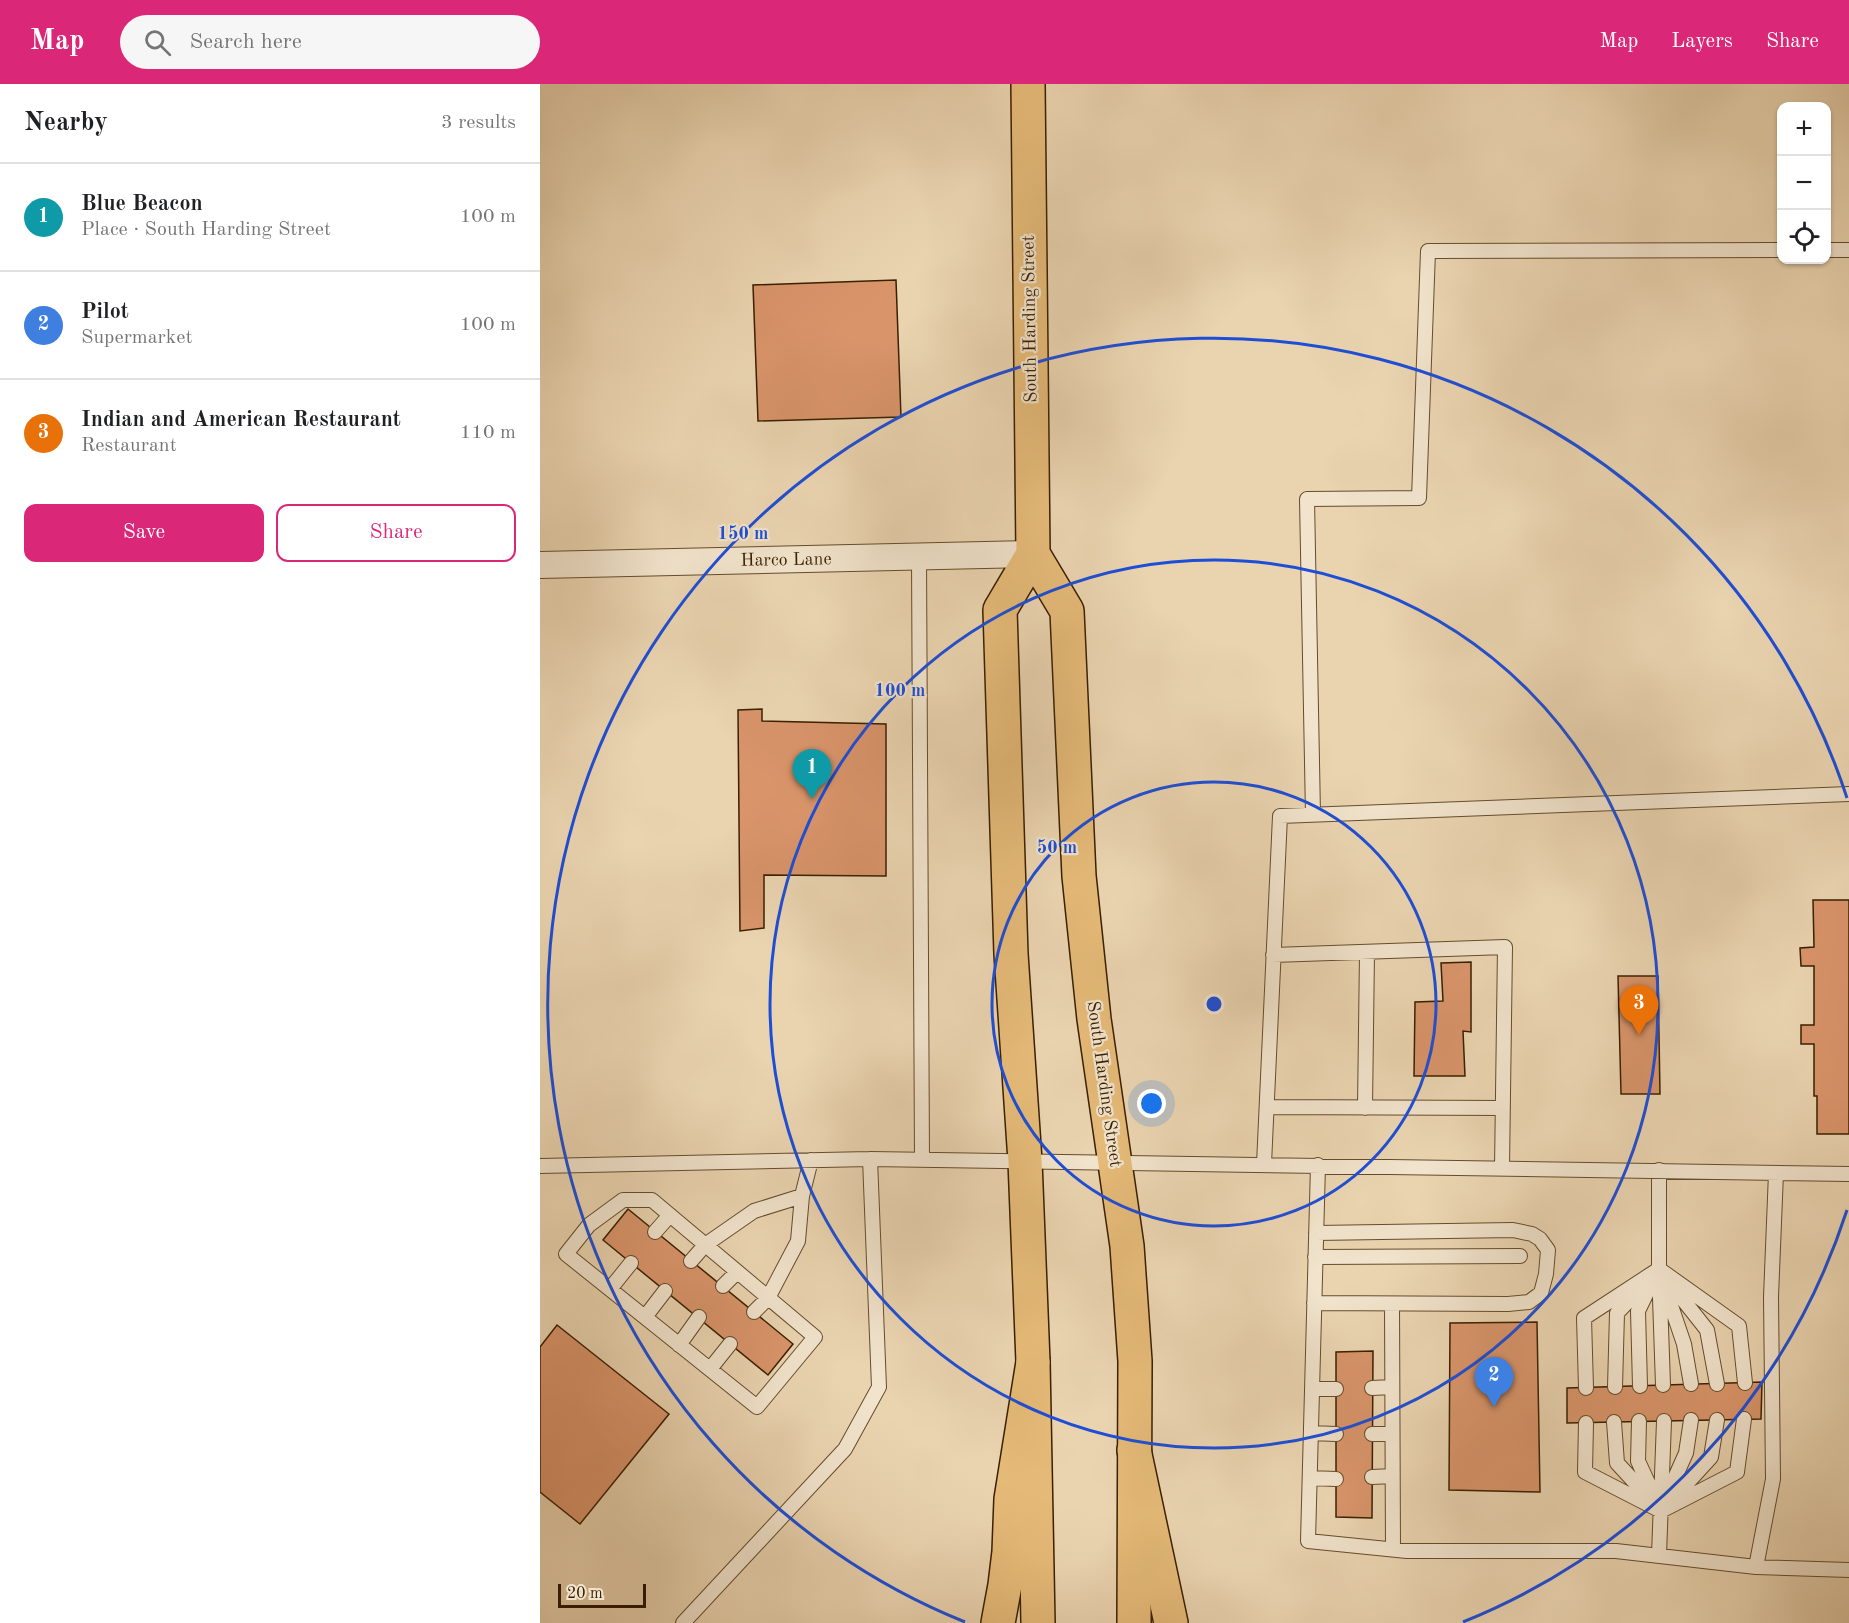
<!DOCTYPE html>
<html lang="en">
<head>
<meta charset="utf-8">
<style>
	:root { --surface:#fff; --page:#f6f6f6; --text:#202124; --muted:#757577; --line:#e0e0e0; --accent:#db2777 }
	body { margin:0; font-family:"Old Standard TT",serif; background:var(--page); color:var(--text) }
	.controls { position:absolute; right:18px; top:18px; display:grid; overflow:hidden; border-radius:12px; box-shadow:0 2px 4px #0004 }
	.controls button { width:54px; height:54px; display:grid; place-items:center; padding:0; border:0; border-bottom:2px solid var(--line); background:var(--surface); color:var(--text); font:30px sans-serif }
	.scale { position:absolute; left:18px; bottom:15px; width:88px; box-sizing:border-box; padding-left:6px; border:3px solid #391f00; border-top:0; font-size:16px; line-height:21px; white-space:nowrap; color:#391f00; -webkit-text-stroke:4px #f1e3cc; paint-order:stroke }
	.you { position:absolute; left:612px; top:1020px; width:21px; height:21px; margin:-15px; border:4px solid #fff; border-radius:50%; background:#1a73e8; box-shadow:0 0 0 9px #1a73e833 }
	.badge { display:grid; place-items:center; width:39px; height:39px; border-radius:50%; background:var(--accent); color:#fff; font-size:20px; font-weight:700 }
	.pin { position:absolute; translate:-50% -50px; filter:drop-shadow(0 2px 3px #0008) }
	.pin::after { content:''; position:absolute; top:32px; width:21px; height:18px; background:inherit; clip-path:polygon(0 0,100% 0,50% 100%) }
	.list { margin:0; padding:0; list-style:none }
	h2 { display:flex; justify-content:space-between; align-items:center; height:78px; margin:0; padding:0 24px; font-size:26px }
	h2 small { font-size:20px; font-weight:400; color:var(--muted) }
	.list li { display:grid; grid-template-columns:39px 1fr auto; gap:18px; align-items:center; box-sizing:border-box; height:108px; padding:0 24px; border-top:2px solid var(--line) }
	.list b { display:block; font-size:22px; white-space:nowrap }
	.list p { margin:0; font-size:20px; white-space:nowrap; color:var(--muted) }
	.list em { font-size:20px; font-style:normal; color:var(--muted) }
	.actions { display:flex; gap:12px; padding:18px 24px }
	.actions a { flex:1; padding:14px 0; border:2px solid var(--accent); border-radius:12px; text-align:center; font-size:21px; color:var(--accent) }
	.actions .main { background:var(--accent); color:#fff }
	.icon { flex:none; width:33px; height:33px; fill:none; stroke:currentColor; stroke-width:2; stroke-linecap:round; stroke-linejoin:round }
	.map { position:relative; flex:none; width:1309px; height:1539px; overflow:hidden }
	header { display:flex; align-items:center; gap:36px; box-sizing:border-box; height:84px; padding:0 30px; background:var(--accent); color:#fff }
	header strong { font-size:28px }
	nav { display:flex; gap:33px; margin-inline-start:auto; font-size:21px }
	.search { width:420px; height:54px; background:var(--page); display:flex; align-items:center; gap:15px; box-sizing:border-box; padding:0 21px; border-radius:33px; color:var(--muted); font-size:22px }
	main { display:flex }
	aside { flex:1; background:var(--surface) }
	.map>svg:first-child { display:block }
	.building { fill:#d9946a; stroke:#391f00; stroke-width:1.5 }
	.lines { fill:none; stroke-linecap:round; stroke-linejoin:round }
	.service-casing { stroke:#654c2c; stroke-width:16 }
	.minor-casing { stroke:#654c2c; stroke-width:28 }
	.primary-casing { stroke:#391f00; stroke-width:36 }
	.motorway-casing { stroke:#391f00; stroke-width:36 }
	.service { stroke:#f1e3cc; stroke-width:14 }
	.minor { stroke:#f1e3cc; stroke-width:26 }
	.primary { stroke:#e5ba78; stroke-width:33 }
	.motorway { stroke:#e5ba78; stroke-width:33 }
	.ring { fill:none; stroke:#1d4ed8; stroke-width:3 }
	.labels { text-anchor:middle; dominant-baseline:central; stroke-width:4.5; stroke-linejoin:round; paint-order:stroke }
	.street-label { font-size:18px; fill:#391f00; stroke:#f1e3cc }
	.centre { fill:#1d4ed8; stroke:#f1e3cc; stroke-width:3 }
	.ring-label { font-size:18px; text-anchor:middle; font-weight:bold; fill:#1d4ed8; stroke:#f1e3cc; stroke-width:4.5; stroke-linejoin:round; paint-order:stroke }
</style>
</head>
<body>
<header>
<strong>Map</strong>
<div class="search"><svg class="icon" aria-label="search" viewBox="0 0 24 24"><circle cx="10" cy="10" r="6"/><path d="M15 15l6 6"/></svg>Search here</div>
<nav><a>Map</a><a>Layers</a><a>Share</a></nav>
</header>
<main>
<aside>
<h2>Nearby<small>3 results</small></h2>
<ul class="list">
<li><span class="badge" style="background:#0f9aa8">1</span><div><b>Blue Beacon</b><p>Place · South Harding Street</p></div><em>100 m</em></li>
<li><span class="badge" style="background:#3f7fe0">2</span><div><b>Pilot</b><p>Supermarket</p></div><em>100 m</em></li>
<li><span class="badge" style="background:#e8710a">3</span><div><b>Indian and American Restaurant</b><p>Restaurant</p></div><em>110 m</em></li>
</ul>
<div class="actions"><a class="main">Save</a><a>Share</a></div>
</aside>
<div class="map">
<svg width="1309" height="1539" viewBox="0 0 1309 1539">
	<rect width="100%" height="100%" fill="#ead4b0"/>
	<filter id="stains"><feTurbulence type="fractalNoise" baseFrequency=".00333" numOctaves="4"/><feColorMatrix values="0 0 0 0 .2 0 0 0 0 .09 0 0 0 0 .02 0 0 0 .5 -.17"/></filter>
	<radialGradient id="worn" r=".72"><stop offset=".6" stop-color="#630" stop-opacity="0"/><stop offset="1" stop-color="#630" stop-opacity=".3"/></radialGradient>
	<!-- building -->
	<path class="building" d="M356 196 361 333 218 337 213 201Z
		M222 625V637L346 640V792L224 791V844L200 847 198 626Z
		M1273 816H1309V1050H1277V1012H1274V960H1261V941H1274V882H1261L1260 864 1274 863Z
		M931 878V948L923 947 925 992H874L875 918 903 917 901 879Z
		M1078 892H1118L1120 1010H1081Z
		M88 1125 253 1260 228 1291 63 1156Z
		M997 1238 1000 1408 909 1406 910 1239Z
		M17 1241 129 1330 40 1440 0 1408V1263Z
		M833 1267 832 1434 796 1433V1268Z
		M1222 1298 1221 1335 1027 1339V1304Z"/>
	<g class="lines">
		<defs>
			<path id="service" d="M1286 166H1309
				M379 473 382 1075
				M773 731 767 415 879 414 888 167 1242 166
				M733 871 965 863 962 1084
				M727 1023 963 1024
				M825 1024 827 868
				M724 1080 740 732 1309 710
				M778 1081 768 1457 867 1467H1076L1216 1483 1309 1486
				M0 1082 330 1075 1309 1090
				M1119 1086V1185L1123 1301
				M83 1116H112L275 1253 217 1323 26 1170 49 1141Z
				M115 1148 130 1131
				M775 1173 980 1172
				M151 1177 165 1161 214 1127 262 1112
				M1119 1185 1199 1242 1205 1299
				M1123 1198 1144 1260 1151 1300
				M1129 1198 1167 1246 1177 1300
				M183 1202 197 1188
				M70 1205 91 1179
				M774 1219 968 1220 989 1218 1001 1209 1006 1190 1008 1166 1000 1155 992 1150 973 1146 776 1149
				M852 1220 853 1465
				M214 1228 228 1214 258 1157 262 1112 271 1076
				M105 1233 125 1207
				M139 1261 159 1233
				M170 1285 190 1260
				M1100 1302 1098 1227 1112 1198
				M1075 1303 1077 1229 1103 1202
				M832 1304 852 1303
				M1046 1304 1044 1234 1119 1185
				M772 1305H796
				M1099 1337 1098 1377 1115 1414
				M1074 1338 1077 1379 1113 1418
				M1046 1339 1045 1388 1121 1427
				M771 1349 796 1350
				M832 1350H852
				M832 1393 852 1392
				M770 1394 796 1395
				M1125 1416 1146 1369 1151 1336
				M1129 1419 1171 1373 1177 1336
				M1121 1427 1197 1388 1204 1335
				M1119 1471 1124 1337
				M1216 1483 1233 1395 1231 1213 1236 1089
				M143 1539 305 1365 339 1303 330 1075"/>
			<path id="minor" d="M0 481 493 470"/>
			<path id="primary" d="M488 0 493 470 527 527 539 792 554 935 587 1162 595 1277 594 1539
				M493 470 460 526 471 870 485 1077 493 1278 498 1539"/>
			<path id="motorway" d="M594 1366 631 1539
				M458 1539 465 1501 469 1468 471 1415 493 1278"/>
		</defs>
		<!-- service casing -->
		<use href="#service" class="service-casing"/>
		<!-- minor casing -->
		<use href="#minor" class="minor-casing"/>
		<!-- primary casing -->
		<use href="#primary" class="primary-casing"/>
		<!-- motorway casing -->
		<use href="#motorway" class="motorway-casing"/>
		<!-- service -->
		<use href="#service" class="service"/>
		<!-- minor -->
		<use href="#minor" class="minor"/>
		<!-- primary -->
		<use href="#primary" class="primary"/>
		<!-- motorway -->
		<use href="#motorway" class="motorway"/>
	</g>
	<!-- distance rings -->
	<g class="ring">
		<circle cx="674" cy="920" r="222"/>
		<circle cx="674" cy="920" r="444"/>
		<path d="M1307 1126A666 666 0 0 1 923 1538M425 1538A666 666 0 1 1 1307 714"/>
	</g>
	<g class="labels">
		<!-- street labels -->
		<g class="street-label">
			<text transform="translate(490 235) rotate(-91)">South Harding Street</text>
			<text transform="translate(246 476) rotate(-1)">Harco Lane</text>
			<text transform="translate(564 1000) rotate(82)">South Harding Street</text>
		</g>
	</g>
	<circle cx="674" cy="920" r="9" class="centre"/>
	<g class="ring-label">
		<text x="203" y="455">150 m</text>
		<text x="360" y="612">100 m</text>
		<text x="517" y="769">50 m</text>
	</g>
	<rect width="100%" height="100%" filter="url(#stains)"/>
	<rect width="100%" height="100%" fill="url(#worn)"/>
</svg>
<div class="controls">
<button>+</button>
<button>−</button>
<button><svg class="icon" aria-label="locate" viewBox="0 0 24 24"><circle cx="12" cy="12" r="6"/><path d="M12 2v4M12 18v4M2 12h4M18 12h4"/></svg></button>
</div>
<div class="scale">20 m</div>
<div class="you"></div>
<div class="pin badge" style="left:272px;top:715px;background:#0f9aa8">1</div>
<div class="pin badge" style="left:954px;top:1323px;background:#3f7fe0">2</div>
<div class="pin badge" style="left:1099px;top:951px;background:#e8710a">3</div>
</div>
</main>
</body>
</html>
